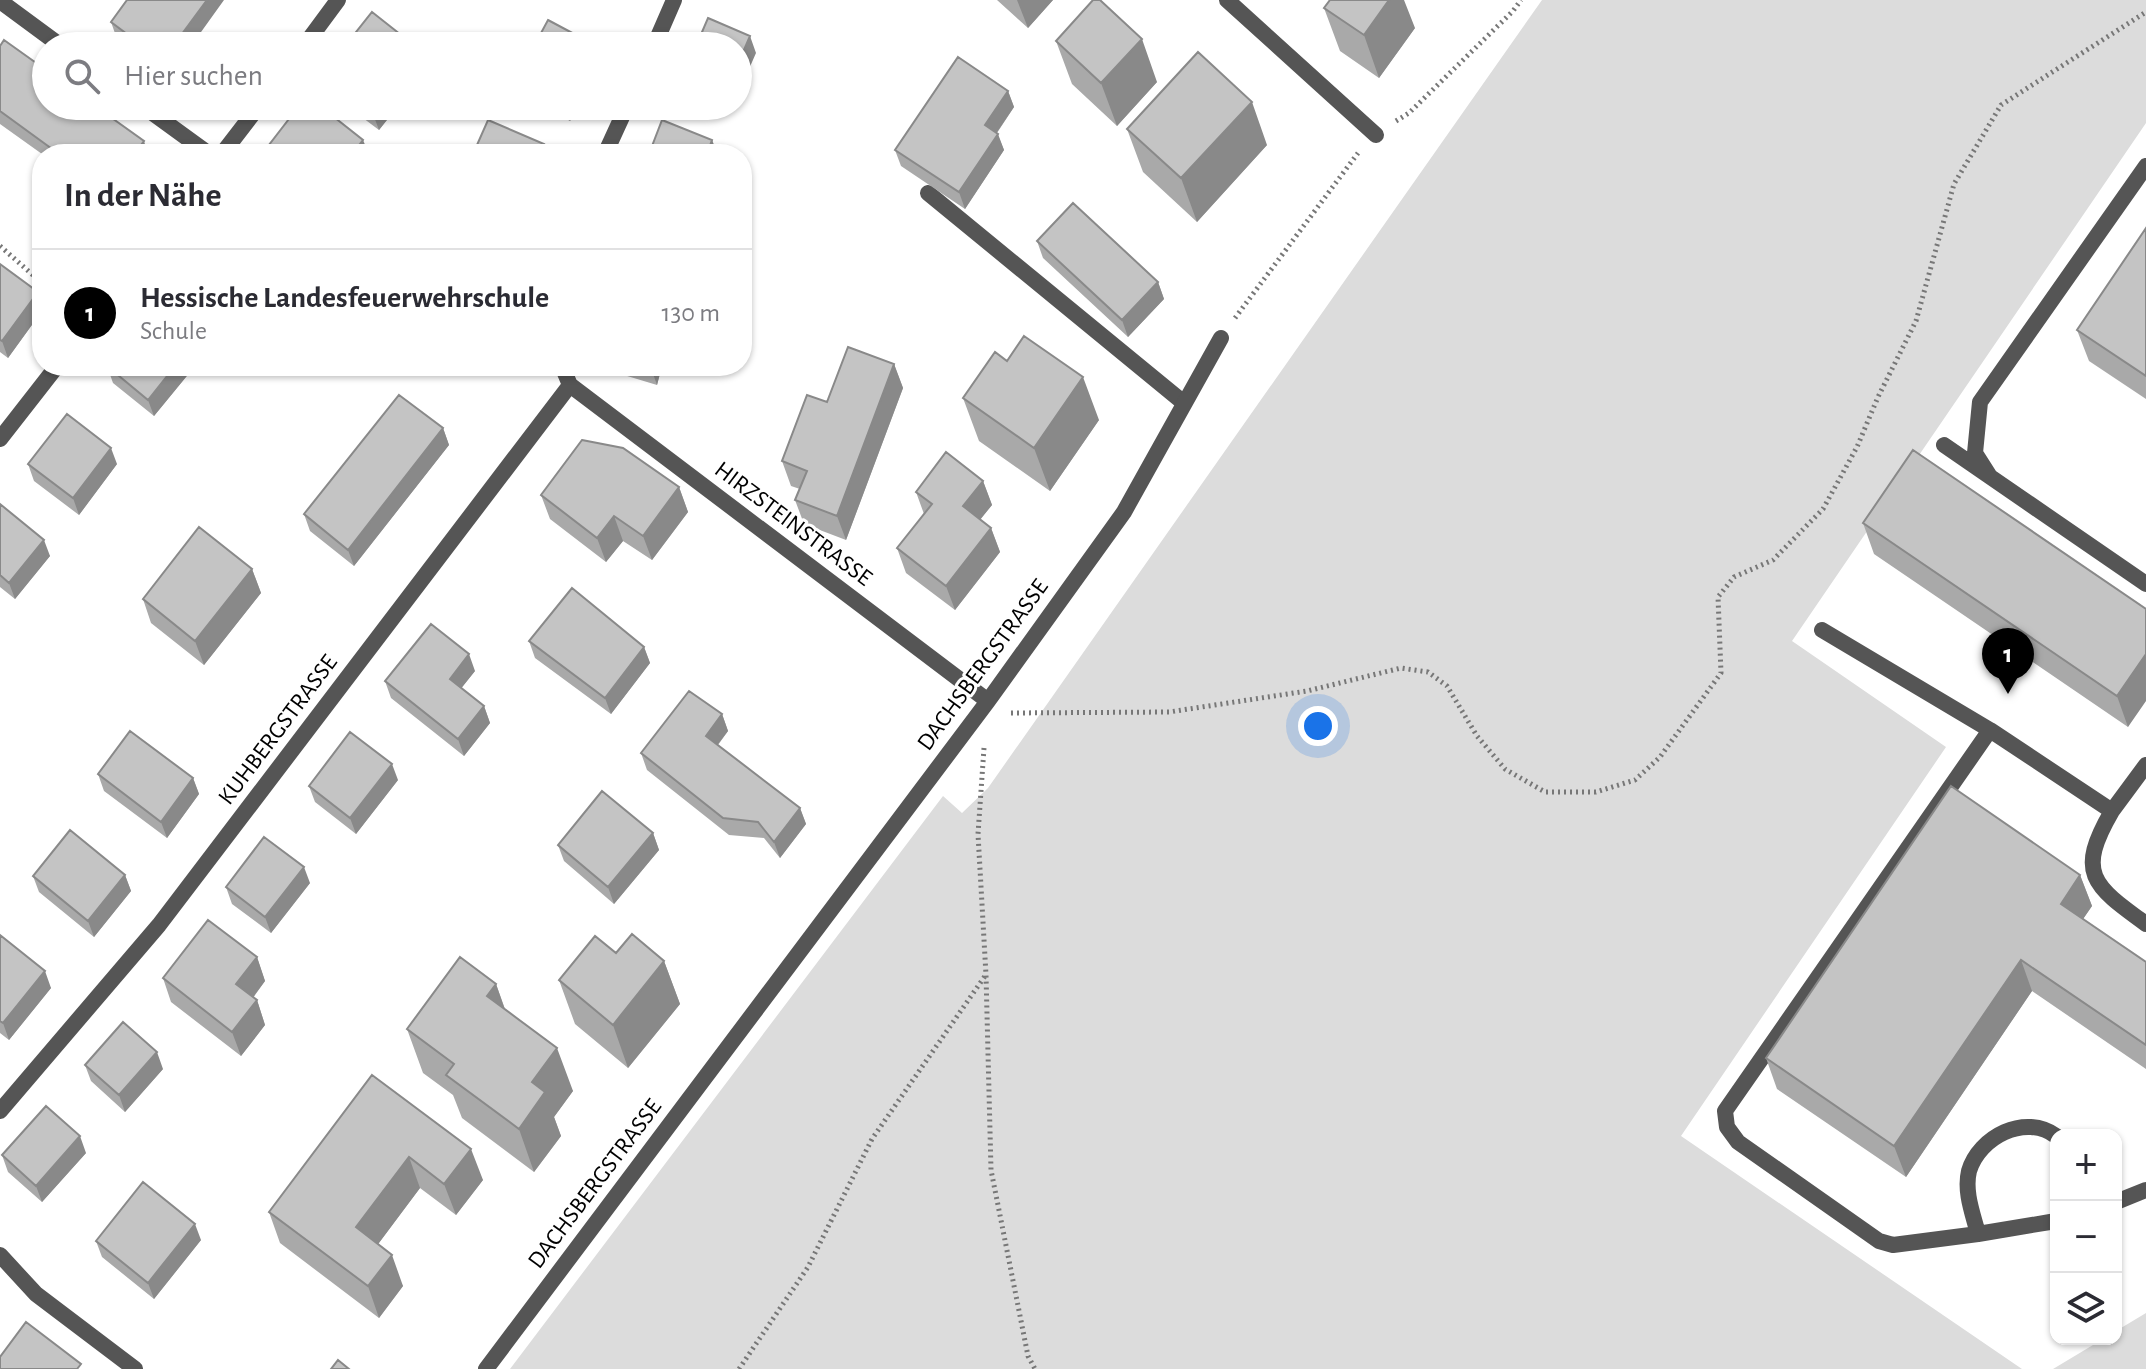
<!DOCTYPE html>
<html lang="de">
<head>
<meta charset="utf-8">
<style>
	:root { --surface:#fff; --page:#f2f2f3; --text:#2b2b33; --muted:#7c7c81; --line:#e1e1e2; --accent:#000 }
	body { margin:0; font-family:"Alegreya Sans",sans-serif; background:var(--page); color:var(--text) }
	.controls { position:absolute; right:24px; bottom:24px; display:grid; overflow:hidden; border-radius:16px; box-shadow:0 2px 6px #0004 }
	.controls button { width:72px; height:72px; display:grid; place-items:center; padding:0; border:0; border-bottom:2px solid var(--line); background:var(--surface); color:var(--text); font:40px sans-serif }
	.you { position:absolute; left:1318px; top:726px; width:28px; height:28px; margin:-20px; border:6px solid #fff; border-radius:50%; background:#1a73e8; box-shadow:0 0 0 12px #1a73e833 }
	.badge { display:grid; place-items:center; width:52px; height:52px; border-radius:50%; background:var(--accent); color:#fff; font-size:26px; font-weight:700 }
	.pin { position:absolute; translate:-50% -66px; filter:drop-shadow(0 2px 4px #0008) }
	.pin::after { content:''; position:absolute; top:42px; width:28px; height:24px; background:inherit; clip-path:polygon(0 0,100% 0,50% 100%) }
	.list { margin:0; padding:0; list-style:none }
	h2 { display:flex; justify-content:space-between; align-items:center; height:104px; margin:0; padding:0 32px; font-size:34px }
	h2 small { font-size:26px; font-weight:400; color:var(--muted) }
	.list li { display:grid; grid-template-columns:52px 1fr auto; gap:24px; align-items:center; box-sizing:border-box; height:128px; padding:0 32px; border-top:2px solid var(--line) }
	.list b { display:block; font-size:30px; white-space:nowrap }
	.list p { margin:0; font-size:26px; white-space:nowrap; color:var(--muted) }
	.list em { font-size:26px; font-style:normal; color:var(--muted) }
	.icon { flex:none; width:44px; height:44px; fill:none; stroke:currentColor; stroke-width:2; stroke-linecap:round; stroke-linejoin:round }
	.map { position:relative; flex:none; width:2146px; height:1369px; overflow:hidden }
	.search { position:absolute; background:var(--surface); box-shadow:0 2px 6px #0004; left:32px; top:32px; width:720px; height:88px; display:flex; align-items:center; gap:20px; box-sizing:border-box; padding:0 28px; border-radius:44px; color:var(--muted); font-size:30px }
	.panel { position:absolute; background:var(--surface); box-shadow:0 2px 6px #0004; left:32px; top:144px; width:720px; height:232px; border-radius:32px }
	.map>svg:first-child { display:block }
	.green { fill:#dcdcdc }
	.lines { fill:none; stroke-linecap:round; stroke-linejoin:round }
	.path { stroke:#777; stroke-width:5; stroke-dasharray:2 4; stroke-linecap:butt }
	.lane { stroke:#555; stroke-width:16 }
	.street { stroke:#555; stroke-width:16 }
	.wall { fill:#a9a9a9 }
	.shaded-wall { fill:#898989 }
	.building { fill:#c4c4c4; stroke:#898989; stroke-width:2 }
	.labels { text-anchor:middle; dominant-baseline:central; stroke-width:6; stroke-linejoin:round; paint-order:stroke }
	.street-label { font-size:24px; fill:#000; stroke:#fff }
</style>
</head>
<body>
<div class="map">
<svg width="2146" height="1369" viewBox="0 0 2146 1369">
	<rect width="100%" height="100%" fill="#fff"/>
	<!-- green -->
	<path class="green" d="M1542 0H2146V123L1792 641 1946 747 1681 1136 2022 1369H510L943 796 962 813 988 788Z
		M2146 1313V1369H2053L2103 1339H2116V1331Z"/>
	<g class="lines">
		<!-- path -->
		<path class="path" d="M1396 121 1409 113 1513 11 1521 0
			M0 246 42 283
			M1235 318 1358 153
			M1011 713 1169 712 1307 691 1401 668 1428 672 1447 686 1477 736 1505 769 1545 792H1596L1635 780 1660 757 1721 673 1718 597 1734 577 1773 560 1823 509 1857 447 1878 397 1916 321 1954 184 2001 105 2146 12
			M984 748 978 834 986 975 991 1170 1028 1356 1035 1369
			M739 1369 808 1267 872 1139 985 976"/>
		<!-- lane -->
		<path class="lane" d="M928 193 1184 403
			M1944 445 2146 584
			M1989 475 1975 453 1980 402 2146 166
			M1822 630 1990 730 2112 811 2146 765
			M2112 811C2076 873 2092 885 2146 924
			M2056 1136C2025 1113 1979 1137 1969 1171 1964 1192 1973 1214 1978 1234L2056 1221
			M2116 1202 2146 1190
			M1978 1234 1893 1245 1879 1241 1738 1142 1727 1127 1725 1111 1990 730"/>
		<!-- street -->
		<path class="street" d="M1227 0 1376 135
			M0 1 61 46
			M304 46 338 0
			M654 46 674 0
			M143 106 209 154
			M222 154 259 106
			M605 154 627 106
			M570 385 988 701
			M0 439 57 366
			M0 1111 159 925 570 385 562 366
			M0 1255 36 1294 135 1369
			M486 1369 988 701 1124 512 1221 338"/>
	</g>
	<!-- wall -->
	<path class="wall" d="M997 0H1053L1028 28Z
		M1324 8 1415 28 1379 78 1340 51Z
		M111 22 191 46H127L117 39Z
		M1056 41 1157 82 1117 126 1072 84Z
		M0 46 148 154H42L0 124Z
		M1008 91 1014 107 997 133 1004 150 965 209 901 166 895 150Z
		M347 106H398L379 130Z
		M541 106H578L570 121Z
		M710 106H733L729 114Z
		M1127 129 1267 145 1197 222 1143 172Z
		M2146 228V399L2089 361 2077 330Z
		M1037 241 1158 282 1164 299 1128 337 1043 258Z
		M0 264 38 292 42 302V311L8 358 0 352Z
		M894 364 903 388 846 540 804 524 795 500 800 489 791 486 782 461 827 402Z
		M107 366H195L154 416 113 383Z
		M594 366H662L657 385Z
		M963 398 1099 420 1050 491 979 441Z
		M443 428 449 445 354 566 310 531 304 514Z
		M28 464H117L79 515 34 481Z
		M983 481 992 505 980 519 991 528 1000 552 955 610 906 573 897 548 924 514 916 492Z
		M679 487 688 512 652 560 623 541 606 562 550 519 541 495Z
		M0 504 50 556 15 599 0 587Z
		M1863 523 2146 609 2128 727 1874 554Z
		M252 569 261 593 204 665 151 623 143 599Z
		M529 641 644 647 650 663 611 714 535 658Z
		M475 671 461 688 484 706 490 723 464 756 391 698 385 681Z
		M722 714 728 731 718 745 800 808 806 824 780 858 764 838 729 835 647 770 641 753Z
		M98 774 193 778 199 794 167 838 104 791Z
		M398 780 356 834 315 802 309 786Z
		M653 833 659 850 614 904 564 861 558 845Z
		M125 875 131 891 94 937 39 892 33 876Z
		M2080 875 2092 906 2083 919 2146 962V1069L2032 991 1906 1177 1777 1089 1766 1058Z
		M310 883 271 933 232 904 226 887Z
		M0 935 51 988 9 1040 0 1033Z
		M616 953 664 961 680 1004 628 1068 575 1024 559 980Z
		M257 957 265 981 253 998 257 1000 265 1025 241 1056 171 1002 163 978Z
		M496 984 505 1009 573 1091 554 1117 561 1136 534 1172 462 1118 453 1095 423 1073 407 1029Z
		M85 1065 163 1069 125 1112 91 1081Z
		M372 1075 483 1180 456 1215 420 1188 378 1244 403 1286 379 1318 280 1243 269 1212Z
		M86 1153 42 1202 8 1172 2 1155Z
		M201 1240 154 1299 102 1257 96 1241Z"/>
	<!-- shaded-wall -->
	<path class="shaded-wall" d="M207 0H224L191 46H173Z
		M1017 0H1053L1028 28Z
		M1389 0H1404L1415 28 1379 78 1364 35Z
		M750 36 756 53 738 94V64Z
		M1142 39 1157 82 1117 126 1101 83Z
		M1008 91 1014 107 991 141 985 125Z
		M1252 102 1267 145 1197 222 1181 178Z
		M379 106H398L379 130 373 114Z
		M564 106H578L570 121Z
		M726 106H733L729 114Z
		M998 134 1004 150 965 209 959 192Z
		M363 140 369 154H352Z
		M712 140 718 154H707Z
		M144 141 148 154H134Z
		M544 144 547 154H539Z
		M1158 282 1164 299 1128 337 1122 320Z
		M38 292 42 302V311L8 358 2 341Z
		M894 364 903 388 846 540 837 516Z
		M175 366H195L154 416 148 400Z
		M651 366H662L657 385 651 368Z
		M1083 377 1099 420 1050 491 1034 448Z
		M443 428 449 445 354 566 348 550Z
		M111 448 117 464 79 515 73 498Z
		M983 481 992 505 972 530 963 506Z
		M679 487 688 512 652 560 643 536Z
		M614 516 623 541 606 562 597 538Z
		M991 528 1000 552 955 610 946 586Z
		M44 540 50 556 15 599 9 583Z
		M252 569 261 593 204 665 195 641Z
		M644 647 650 663 611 714 605 698Z
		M469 654 475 671 456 695 450 679Z
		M2146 654V701L2128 727 2117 696Z
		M484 706 490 723 464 756 458 739Z
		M722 714 728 731 712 752 706 736Z
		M392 764 398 780 356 834 350 818Z
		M193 778 199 794 167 838 161 822Z
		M800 808 806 824 780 858 774 842Z
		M653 833 659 850 614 904 608 887Z
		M304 867 310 883 271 933 265 917Z
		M125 875 131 891 94 937 88 921Z
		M2080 875 2092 906 2072 935 2061 904Z
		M257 957 265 981 245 1008 236 984Z
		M2021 960 2032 991 1906 1177 1894 1146Z
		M664 961 680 1004 628 1068 613 1025Z
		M45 971 51 988 9 1040 3 1023Z
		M496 984 511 1027 487 996Z
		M257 1000 265 1025 241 1056 232 1032Z
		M557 1048 573 1091 554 1117 561 1136 534 1172 519 1129 532 1082Z
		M157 1052 163 1069 125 1112 119 1095Z
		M80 1136 86 1153 42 1202 36 1186Z
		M471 1149 483 1180 456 1215 444 1184Z
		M409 1157 420 1188 367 1259 356 1227Z
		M195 1224 201 1240 154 1299 148 1283Z
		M392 1255 403 1286 379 1318 368 1286Z"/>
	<!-- building -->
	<path class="building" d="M127 0H207L173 46H143L111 22Z
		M1093 0H1100L1142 39 1101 83 1056 41Z
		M1330 0H1389L1364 35 1324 8Z
		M372 12 415 46H345Z
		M708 18 750 36 738 64V46H696Z
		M548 20 595 45 594 46H534Z
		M4 40 46 70V106H95L144 141 134 154H59L0 111V46Z
		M1198 52 1252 102 1181 178 1127 129Z
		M958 57 1008 91 985 125 998 134 959 192 895 150Z
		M299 106H320L363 140 352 154H262Z
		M363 106H379L373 114Z
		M488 120 544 144 539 154H473Z
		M662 120 712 140 707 154H649Z
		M1073 203 1158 282 1122 320 1037 241Z
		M2146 228V376L2077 330Z
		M0 264 38 292 2 341 0 340Z
		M1024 336 1083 377 1034 448 963 398 995 352 1007 361Z
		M848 347 894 364 837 516 795 500 807 471 782 461 807 395 827 402Z
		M107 366H175L148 400Z
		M399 395 443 428 348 550 304 514Z
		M67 414 111 448 73 498 28 464Z
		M582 440 623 448 679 487 643 536 614 516 597 538 541 495Z
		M1913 450 2146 609V654L2117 696 1863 523Z
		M946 452 983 481 963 506 991 528 946 586 897 548 932 504 916 492Z
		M0 504 44 540 9 583 0 575Z
		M199 527 252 569 195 641 143 599Z
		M572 588 644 647 605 698 529 641Z
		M431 624 469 654 450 679 484 706 458 739 385 681Z
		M689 691 722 714 706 736 800 808 774 842 758 822 723 818 641 753Z
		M130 731 193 778 161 822 98 774Z
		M350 732 392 764 350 818 309 786Z
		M1951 786 2080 875 2061 904 2146 962V1045L2021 960 1894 1146 1766 1058Z
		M602 791 653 833 608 887 558 845Z
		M70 830 125 875 88 921 33 876Z
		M264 837 304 867 265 917 226 887Z
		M208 920 257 957 236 984 257 1000 232 1032 163 978Z
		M632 934 664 961 613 1025 559 980 595 936 616 953Z
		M0 935 45 971 3 1023 0 1021Z
		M460 957 496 984 487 996 557 1048 532 1082 545 1092 519 1129 446 1075 454 1064 407 1029Z
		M123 1022 157 1052 119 1095 85 1065Z
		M372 1075 471 1149 444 1184 409 1157 356 1227 392 1255 368 1286 269 1212Z
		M46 1106 80 1136 36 1186 2 1155Z
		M143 1182 195 1224 148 1283 96 1241Z
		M26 1322 81 1364 77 1369H0V1357Z
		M338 1360 349 1369H331Z"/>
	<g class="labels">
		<!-- street labels -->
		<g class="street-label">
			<text transform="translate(793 524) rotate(37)">HIRZSTEINSTRASSE</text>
			<text transform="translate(983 665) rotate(-54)">DACHSBERGSTRASSE</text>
			<text transform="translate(278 730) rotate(-53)">KUHBERGSTRASSE</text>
			<text transform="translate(595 1184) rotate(-53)">DACHSBERGSTRASSE</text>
		</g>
	</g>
</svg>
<div class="controls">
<button>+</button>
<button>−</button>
<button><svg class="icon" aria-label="layers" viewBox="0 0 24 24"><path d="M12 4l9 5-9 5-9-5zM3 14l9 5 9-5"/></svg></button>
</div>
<div class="you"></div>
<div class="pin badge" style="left:2008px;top:694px">1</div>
<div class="search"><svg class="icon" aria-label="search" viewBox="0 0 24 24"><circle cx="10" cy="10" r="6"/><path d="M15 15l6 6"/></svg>Hier suchen</div>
<section class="panel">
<h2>In der Nähe<small></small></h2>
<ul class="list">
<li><span class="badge">1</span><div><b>Hessische Landesfeuerwehrschule</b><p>Schule</p></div><em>130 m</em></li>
</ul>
</section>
</div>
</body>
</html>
